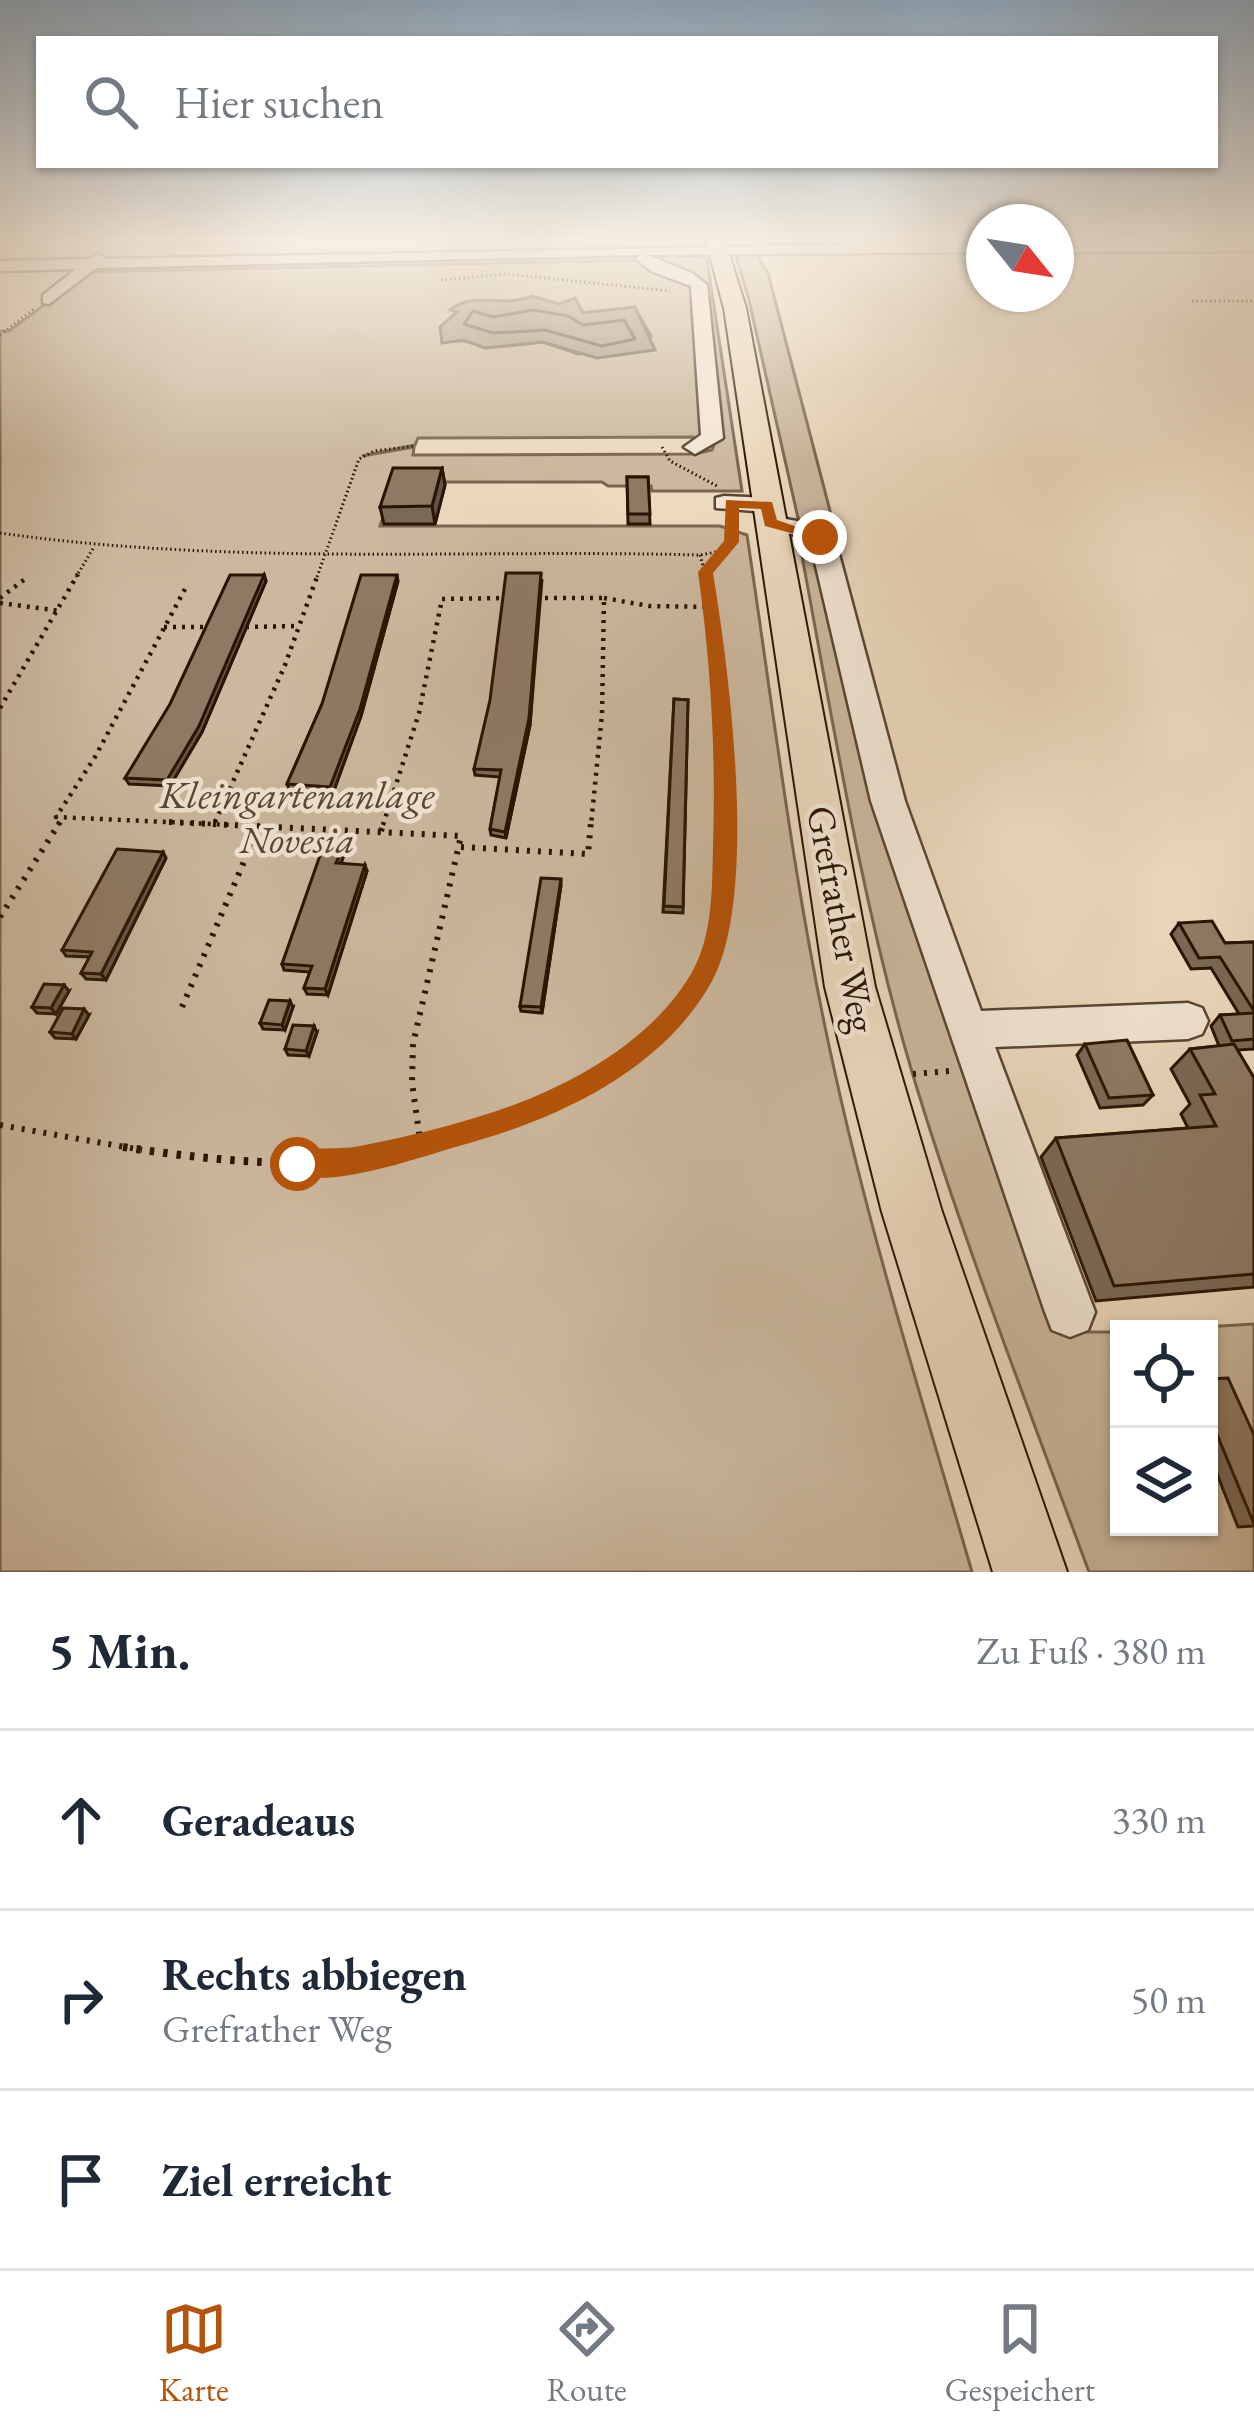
<!DOCTYPE html>
<html lang="de">
<head>
<meta charset="utf-8">
<style>
	:root { --surface:#fff; --page:#f2f2f3; --text:#1f2937; --muted:#747a83; --line:#e0e1e3; --accent:#b45309 }
	body { margin:0; font-family:"EB Garamond",serif; background:var(--page); color:var(--text) }
	.controls { position:absolute; right:36px; bottom:36px; display:grid; overflow:hidden; border-radius:0px; box-shadow:0 3px 9px #0004 }
	.controls button { width:108px; height:108px; display:grid; place-items:center; padding:0; border:0; border-bottom:3px solid var(--line); background:var(--surface); color:var(--text); font:60px sans-serif }
	.compass { position:absolute; left:966px; top:204px; width:108px; height:108px; border-radius:50%; background:var(--surface); box-shadow:0 3px 9px #0004; rotate:120deg }
	.stop { position:absolute; width:36px; height:36px; margin:-27px; border:9px solid #b45309; border-radius:50%; background:#fff }
	.stop.end { background:#b45309; border-color:#fff; box-shadow:0 3px 12px #0008 }
	.list { margin:0; padding:0; list-style:none }
	h2 { display:flex; justify-content:space-between; align-items:center; height:156px; margin:0; padding:0 48px; font-size:51px }
	h2 small { font-size:39px; font-weight:400; color:var(--muted) }
	.list li { display:grid; grid-template-columns:78px 1fr auto; gap:36px; align-items:center; box-sizing:border-box; height:180px; padding:0 48px; border-top:3px solid var(--line) }
	.list b { display:block; font-size:45px; white-space:nowrap }
	.list p { margin:0; font-size:39px; white-space:nowrap; color:var(--muted) }
	.list em { font-size:39px; font-style:normal; color:var(--muted) }
	.icon { flex:none; width:66px; height:66px; fill:none; stroke:currentColor; stroke-width:2; stroke-linecap:round; stroke-linejoin:round }
	.map { position:relative; flex:none; width:1254px; height:1572px; overflow:hidden }
	.search { position:absolute; background:var(--surface); box-shadow:0 3px 9px #0004; left:36px; right:36px; top:36px; height:132px; display:flex; align-items:center; gap:30px; box-sizing:border-box; padding:0 42px; border-radius:0px; color:var(--muted); font-size:45px }
	.sheet { height:696px; background:var(--surface) }
	nav { display:flex; justify-content:space-around; align-items:center; box-sizing:border-box; height:168px; border-top:3px solid var(--line); background:var(--surface); font-size:33px; color:var(--muted) }
	nav a { display:grid; justify-items:center; gap:6px }
	nav .on { color:var(--accent) }
	.map>svg:first-child { display:block }
	.green { fill:#cbb89e; stroke:#7a6650; stroke-width:3; fill-rule:evenodd }
	.water { fill:#aa967e; stroke:#76624d; stroke-width:3 }
	.lines { fill:none; stroke-linecap:round; stroke-linejoin:round }
	.shore { stroke:#6a5540; stroke-width:3 }
	.minor-casing { stroke:#5a4532; stroke-width:5 }
	.major-casing { stroke:#291403; stroke-width:4 }
	.path-far3 { stroke:#291403; stroke-width:3; stroke-dasharray:1.5 3; stroke-linecap:butt }
	.path-far2 { stroke:#291403; stroke-width:4.5; stroke-dasharray:3 6; stroke-linecap:butt }
	.path-far1 { stroke:#291403; stroke-width:6; stroke-dasharray:3 8; stroke-linecap:butt }
	.path { stroke:#291403; stroke-width:8; stroke-dasharray:4.5 9; stroke-linecap:butt }
	.minor { fill:#f3e6d5; fill-rule:evenodd }
	.major { fill:#ecd9be; fill-rule:evenodd }
	.wall { fill:#7a6956; stroke:#291403; stroke-width:3 }
	.shaded-wall { fill:#635546; stroke:#291403; stroke-width:3 }
	.building { fill:#8e7a64; stroke:#291403; stroke-width:3 }
	.route { fill:#b45309 }
	.labels { text-anchor:middle; dominant-baseline:central; stroke-width:9; stroke-linejoin:round; paint-order:stroke }
	.park-label { font-size:39px; font-style:italic; fill:#5a4532; stroke:#f3e6d5 }
	.street-label { font-size:39px; fill:#291403; stroke:#f3e6d5 }
</style>
</head>
<body>
<div class="map">
<svg width="1254" height="1572" viewBox="0 0 1254 1572">
	<rect width="100%" height="100%" fill="#ecd9be"/>
	<filter id="stains"><feTurbulence type="fractalNoise" baseFrequency=".00167" numOctaves="4"/><feColorMatrix values="0 0 0 0 .2 0 0 0 0 .09 0 0 0 0 .02 0 0 0 .5 -.17"/></filter>
	<radialGradient id="worn" r=".72"><stop offset=".6" stop-color="#630" stop-opacity="0"/><stop offset="1" stop-color="#630" stop-opacity=".3"/></radialGradient>
	<!-- green -->
	<path class="green" d="M734 250 755 252 768 273 834 526 832 548 820 529 798 518 748 296Z
		M650 254H697L707 260 742 491H652L651 486H608L602 482H395L380 526H720L747 535C774 714 795 896 835 1073 872 1241 924 1406 972 1572H0V331H9L89 272 639 260 646 267 691 281 705 438 694 443 693 437 418 438 415 445 362 456 414 447 413 455 695 454 712 450 717 437 704 286 694 276 647 257ZM532 297 553 304H576L582 313 634 307 651 336 649 342 578 354 543 342 485 348 471 341H454L459 311Z
		M798 535 816 542 1065 1332H1119V1527H1209V1329H1171L1254 1324V1572H1089C1028 1406 963 1241 912 1072 860 897 832 714 798 535Z"/>
	<!-- water -->
	<path class="water" d="M532 296 559 304 575 298 583 313 635 307 655 350 597 358 543 342 485 348 463 340 442 343 440 327 457 312 450 310C474 290 503 309 532 296Z"/>
	<g class="lines">
		<!-- shore -->
		<path class="shore" d="M533 310 568 316 583 325 624 320 635 339 602 346 545 330 493 333 464 324 473 311 493 317Z"/>
		<defs>
			<path id="minor" d="M1254 241V251L1056 252V242Z
				M984 242V252L647 255 692 273 707 285 723 438 695 454 684 447 701 435 691 286 651 271 636 259 640 255 96 268 49 304 43 303V295L76 269 0 271V261L88 259 98 254 106 259Z
				M724 496 768 498 780 505 768 512 716 508V498Z
				M770 516 818 525 836 543 905 801 981 1011 1188 1003 1202 1008 1208 1021 1202 1034 1188 1039 995 1047 1095 1312 1088 1330 1070 1337 1052 1330 1045 1312 871 801 811 545 801 536 761 528 758 523Z"/>
			<path id="major" d="M706 241H725L746 308 875 987 942 1212 1067 1572H993L882 1212 825 987 724 308Z"/>
		</defs>
		<!-- minor casing -->
		<use href="#minor" class="minor-casing"/>
		<!-- major casing -->
		<use href="#major" class="major-casing"/>
		<!-- path-far3 -->
		<path class="path-far3" d="M441 280 506 274 670 291
			M1192 301H1254
			M0 335 34 309
			M662 447 670 461 717 486
			M0 533C233 566 466 549 700 555L727 550
			M700 555 706 577
			M705 572 732 542 733 522
			M76 577 94 547
			M317 577 359 459 374 451 415 446"/>
		<!-- path-far2 -->
		<path class="path-far2" d="M705 574 722 680 724 825
			M185 589 95 757 56 817 233 825
			M0 598 25 579
			M536 598H604L602 714 591 825
			M604 598 649 606 711 607
			M0 603 61 611
			M164 627H210
			M246 627 300 626
			M0 708 78 574
			M215 822 285 665 318 574
			M58 825 61 820
			M383 825 419 713 442 599 507 598"/>
		<!-- path-far1 -->
		<path class="path-far1" d="M169 822 461 836 413 1044 412 1083 421 1146
			M381 831 384 822
			M461 847 588 854 591 822
			M0 917 60 822
			M182 1007 260 824
			M913 1074 950 1071
			M0 1125 142 1150
			M412 1150C514 1122 666 1068 709 960 727 917 724 868 724 822"/>
		<!-- path -->
		<path class="path" d="M123 1147C223 1162 324 1173 423 1147"/>
		<!-- minor -->
		<use href="#minor" class="minor"/>
		<!-- major -->
		<use href="#major" class="major"/>
	</g>
	<!-- wall -->
	<path class="wall" d="M442 468 445 485 435 524H384L380 507Z
		M627 477H648L650 524H628Z
		M264 575 266 581 202 732 170 786 129 784 125 778Z
		M542 579 530 725 506 838 491 835 490 829 500 777 475 775 474 769Z
		M398 581 361 716 333 793 290 791 287 784 322 704Z
		M674 699 688 700 683 913 663 912Z
		M343 846 345 852 341 863 367 871 328 995 307 994 304 988 310 972 284 970 282 964Z
		M166 858 106 980 86 979 81 973 90 957 66 956 62 950Z
		M561 885 542 1013 521 1011 520 1006Z
		M1179 923 1225 943 1254 942V1049L1237 1050 1254 1078V1287L1096 1301 1041 1157 1056 1138 1188 1128 1181 1114 1190 1104 1171 1069 1190 1049 1219 1046 1211 1026 1220 1015 1239 1014 1211 968 1191 969 1171 934Z
		M69 991 56 1014 37 1013 32 1007Z
		M293 1007 285 1030 263 1029 260 1023Z
		M89 1015 76 1039 55 1038 50 1032Z
		M317 1032 309 1056 288 1055 285 1049Z
		M1085 1044 1153 1095 1143 1105 1100 1108 1077 1055Z
		M1209 1379 1254 1435V1526L1238 1527 1209 1454Z"/>
	<!-- shaded-wall -->
	<path class="shaded-wall" d="M442 468 445 485 435 524 432 506Z
		M541 573 530 725 506 838 505 832Z
		M264 575 266 581 202 732 170 786 167 780Z
		M397 575 398 581 361 716 333 793 330 787Z
		M343 846 345 852 339 869 336 863Z
		M163 852 166 858 106 980 101 974Z
		M365 865 367 871 328 995 325 989Z
		M561 879V885L542 1013 541 1007Z
		M64 985 69 991 56 1014 51 1008Z
		M290 1001 293 1007 285 1030 282 1025Z
		M84 1009 89 1015 76 1039 72 1034Z
		M314 1026 317 1032 309 1056 306 1051Z"/>
	<!-- building -->
	<path class="building" d="M393 468H442L432 506 380 507Z
		M627 477H648L650 514H628Z
		M506 573H541L529 718 505 832 490 829 501 770 474 769 490 700Z
		M230 575H264L199 726 167 780 125 778 170 704Z
		M361 575H397L360 709 330 787 287 784 322 704Z
		M674 699 688 700 683 907 664 906Z
		M324 844 343 846 336 863 365 865 325 989 304 988 312 966 282 964Z
		M117 849 163 852 101 974 81 973 92 952 62 950Z
		M541 878 561 879 541 1007 520 1006Z
		M1212 921 1225 943 1254 942V1011L1220 957 1199 958 1179 923Z
		M44 984 64 985 51 1008 32 1007Z
		M269 1000 290 1001 282 1025 260 1023Z
		M63 1008 84 1009 72 1034 50 1032Z
		M1254 1013V1039L1232 1041 1220 1015Z
		M293 1025 314 1026 306 1051 285 1049Z
		M1127 1040 1153 1095 1109 1098 1085 1044Z
		M1234 1044 1254 1078V1274L1114 1286 1056 1138 1216 1126 1200 1095 1215 1094 1190 1049Z
		M1228 1378 1254 1435V1524L1209 1415V1379Z"/>
	<!-- sky -->
	<linearGradient id="sky" x2="0" y2="1"><stop stop-color="#8fa8be"/><stop offset="0.52" stop-color="#f6eee2"/><stop offset="1" stop-color="#f6eee2" stop-opacity="0"/></linearGradient>
	<rect width="1254" height="461" fill="url(#sky)"/>
	<!-- route -->
	<path class="route" d="M726 500 772 502 777 520 827 537 820 541 765 526 761 509 739 508V542L713 573C729 670 759 895 712 981 663 1070 560 1118 466 1144 421 1156 331 1191 287 1173L283 1164 287 1154C310 1145 336 1151 360 1146 409 1137 464 1123 511 1106 579 1081 655 1037 692 972 713 935 712 888 713 847 716 753 711 665 698 572L724 541Z"/>
	<g class="labels">
		<!-- park labels -->
		<g class="park-label">
			<text x="297" y="794">Kleingartenanlage<tspan x="297" dy="45">Novesia</tspan></text>
		</g>
		<!-- street labels -->
		<g class="street-label">
			<text transform="translate(842 919) rotate(79)">Grefrather Weg</text>
		</g>
	</g>
	<rect width="100%" height="100%" filter="url(#stains)"/>
	<rect width="100%" height="100%" fill="url(#worn)"/>
</svg>
<div class="controls">
<button><svg class="icon" aria-label="locate" viewBox="0 0 24 24"><circle cx="12" cy="12" r="6"/><path d="M12 2v4M12 18v4M2 12h4M18 12h4"/></svg></button>
<button><svg class="icon" aria-label="layers" viewBox="0 0 24 24"><path d="M12 4l9 5-9 5-9-5zM3 14l9 5 9-5"/></svg></button>
</div>
<svg class="compass" viewBox="-18 -18 36 36"><path d="M0-13l5 13h-10z" fill="#e53935"/><path d="M0 13l5-13h-10z" fill="#747a83"/></svg>
<div class="stop" style="left:297px;top:1164px"></div>
<div class="stop end" style="left:820px;top:537px"></div>
<div class="search"><svg class="icon" aria-label="search" viewBox="0 0 24 24"><circle cx="10" cy="10" r="6"/><path d="M15 15l6 6"/></svg>Hier suchen</div>
</div>
<section class="sheet">
<h2>5 Min.<small>Zu Fuß · 380 m</small></h2>
<ul class="list">
<li><svg class="icon" aria-label="ahead" viewBox="0 0 24 24"><path d="M12 20V5M6 11l6-6 6 6"/></svg><div><b>Geradeaus</b></div><em>330 m</em></li>
<li><svg class="icon" aria-label="right" viewBox="0 0 24 24"><path d="M7 20v-9h11M14 6l5 5-5 5"/></svg><div><b>Rechts abbiegen</b><p>Grefrather Weg</p></div><em>50 m</em></li>
<li><svg class="icon" aria-label="arrive" viewBox="0 0 24 24"><path d="M6 21V4h12l-3 4 3 4H6"/></svg><div><b>Ziel erreicht</b></div></li>
</ul>
</section>
<nav>
<a class="on"><svg class="icon" aria-label="map" viewBox="0 0 24 24"><path d="M3 6l6-2 6 2 6-2v14l-6 2-6-2-6 2zM9 4v14M15 6v14"/></svg>Karte</a>
<a><svg class="icon" aria-label="directions" viewBox="0 0 24 24"><path d="M12 3l9 9-9 9-9-9zM9 14v-3h6M13 9l2 2-2 2"/></svg>Route</a>
<a><svg class="icon" aria-label="saved" viewBox="0 0 24 24"><path d="M7 4h10v16l-5-4-5 4z"/></svg>Gespeichert</a>
</nav>
</body>
</html>
